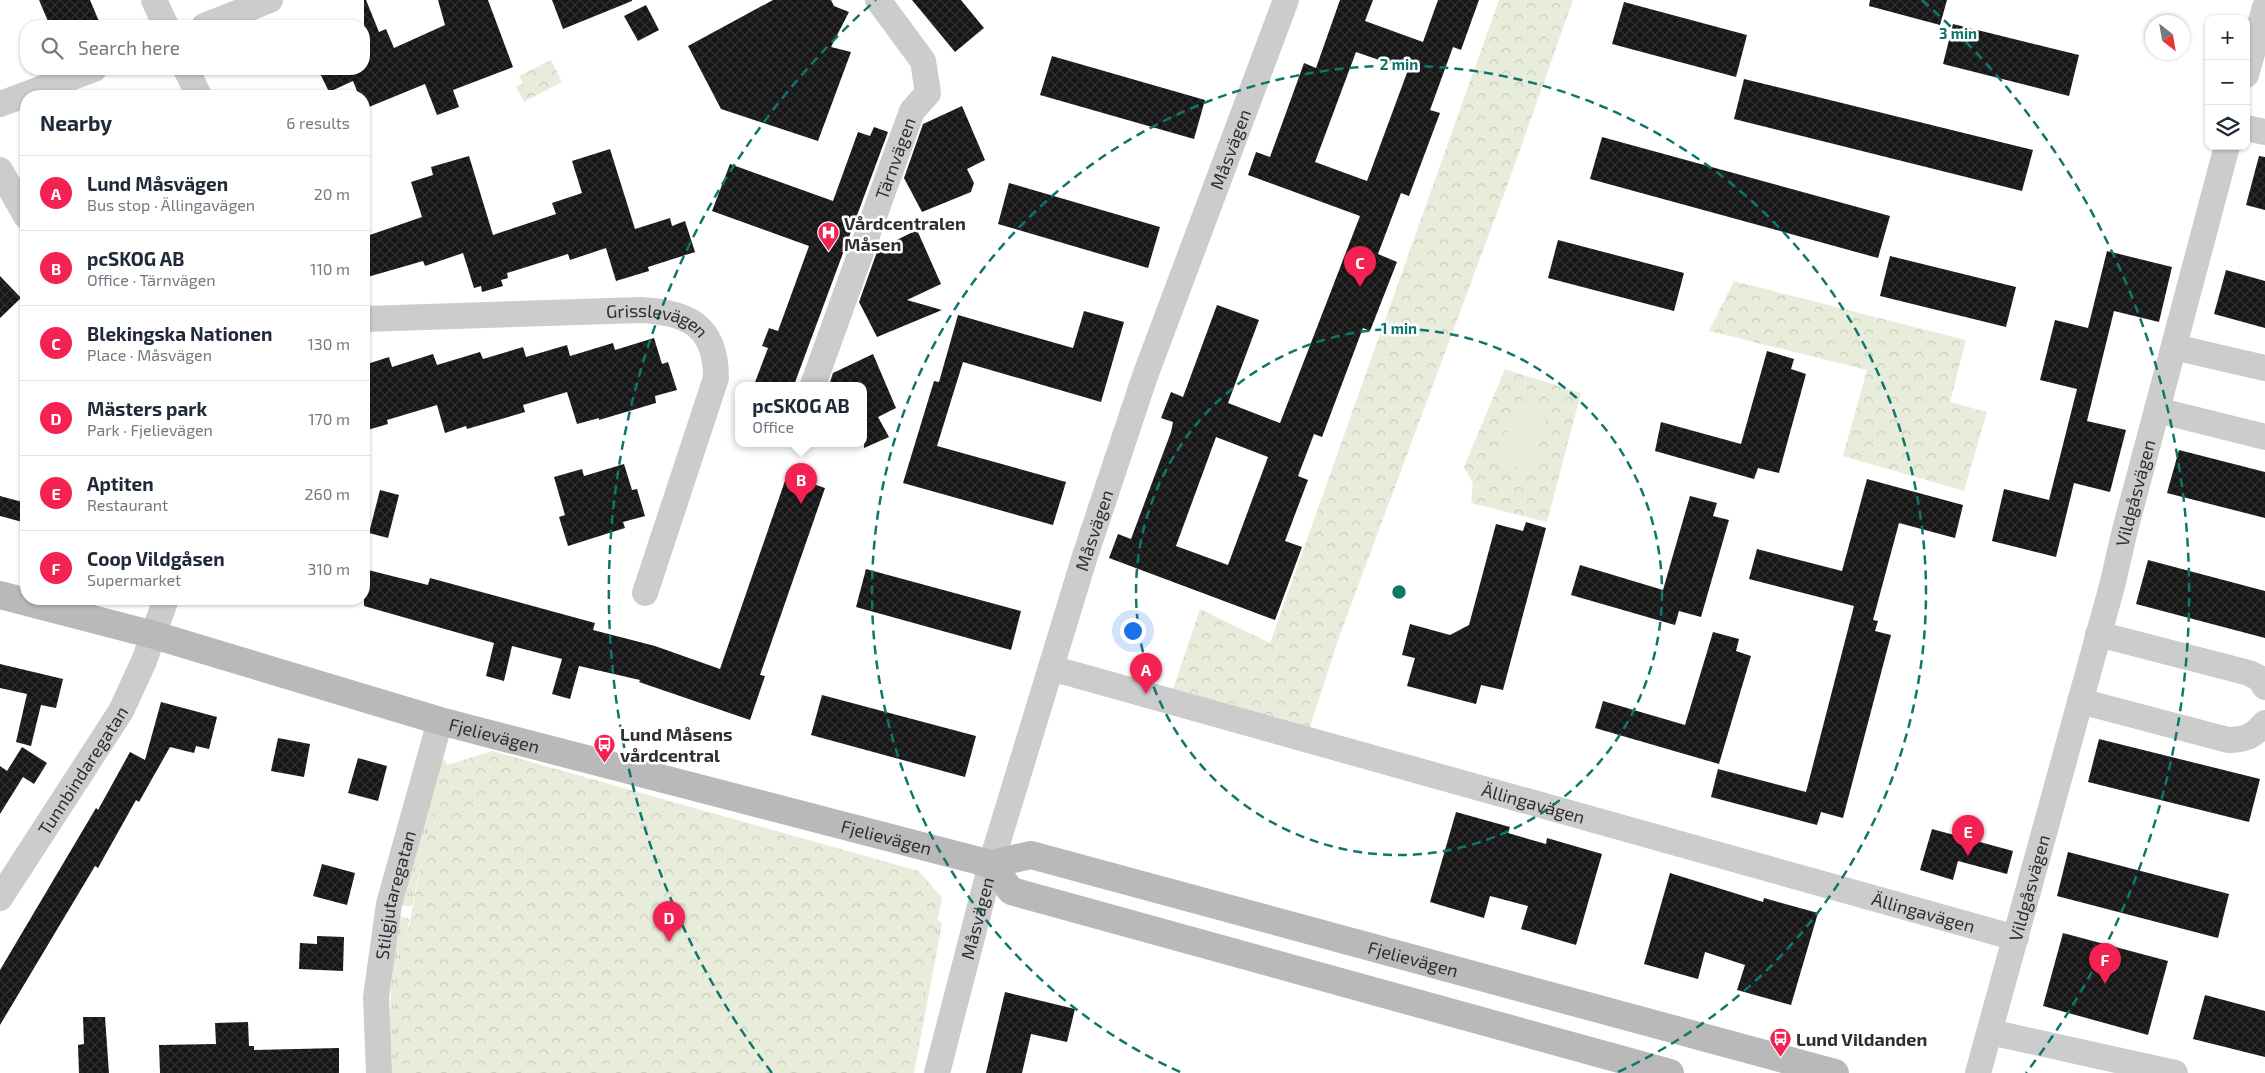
<!DOCTYPE html>
<html lang="en">
<head>
<meta charset="utf-8">
<style>
	:root { --surface:#fff; --page:#f2f2f3; --text:#1f2937; --muted:#747a83; --line:#e0e1e3; --accent:#f42252 }
	body { margin:0; font-family:"Exo 2",sans-serif; background:var(--page); color:var(--text) }
	.controls { position:absolute; right:15px; top:15px; display:grid; overflow:hidden; border-radius:10px; box-shadow:0 1px 4px #0004 }
	.controls button { width:45px; height:45px; display:grid; place-items:center; padding:0; border:0; border-bottom:1px solid var(--line); background:var(--surface); color:var(--text); font:25px sans-serif }
	.compass { position:absolute; left:2145px; top:15px; width:45px; height:45px; border-radius:50%; background:var(--surface); box-shadow:0 1px 4px #0004; rotate:149deg }
	.you { position:absolute; left:1132px; top:630px; width:18px; height:18px; margin:-12px; border:4px solid #fff; border-radius:50%; background:#1a73e8; box-shadow:0 0 0 8px #1a73e833 }
	.badge { display:grid; place-items:center; width:32px; height:32px; border-radius:50%; background:var(--accent); color:#fff; font-size:16px; font-weight:700 }
	.pin { position:absolute; translate:-50% -41px; filter:drop-shadow(0 1px 2px #0008) }
	.pin::after { content:''; position:absolute; top:26px; width:18px; height:15px; background:inherit; clip-path:polygon(0 0,100% 0,50% 100%) }
	.popup { position:absolute; left:735px; top:382px; width:132px; height:65px; box-sizing:border-box; display:grid; place-content:center; border-radius:10px; background:var(--surface); filter:drop-shadow(0 1px 4px #0005); font-size:16px; white-space:nowrap; color:var(--muted) }
	.popup b { font-size:19px; color:var(--text) }
	.popup::after { content:''; position:absolute; left:50%; top:100%; margin-left:-10px; border:10px solid transparent; border-top-color:var(--surface) }
	.list { margin:0; padding:0; list-style:none }
	h2 { display:flex; justify-content:space-between; align-items:center; height:65px; margin:0; padding:0 20px; font-size:21px }
	h2 small { font-size:16px; font-weight:400; color:var(--muted) }
	.list li { display:grid; grid-template-columns:32px 1fr auto; gap:15px; align-items:center; box-sizing:border-box; height:75px; padding:0 20px; border-top:1px solid var(--line) }
	.list b { display:block; font-size:19px; white-space:nowrap }
	.list p { margin:0; font-size:16px; white-space:nowrap; color:var(--muted) }
	.list em { font-size:16px; font-style:normal; color:var(--muted) }
	.icon { flex:none; width:28px; height:28px; fill:none; stroke:currentColor; stroke-width:2; stroke-linecap:round; stroke-linejoin:round }
	.map { position:relative; flex:none; width:2265px; height:1073px; overflow:hidden }
	.search { position:absolute; background:var(--surface); box-shadow:0 1px 4px #0004; left:20px; top:20px; width:350px; height:55px; display:flex; align-items:center; gap:12px; box-sizing:border-box; padding:0 18px; border-radius:20px; color:var(--muted); font-size:19px }
	.panel { position:absolute; background:var(--surface); box-shadow:0 1px 4px #0004; left:20px; top:90px; width:350px; height:515px; border-radius:20px }
	.map>svg:first-child { display:block }
	.grass { fill:url(#grass-tufts) }
	.park { fill:url(#park-crowns) }
	.garden { fill:#e8eddb }
	.building { fill:url(#building-cross-hatch); fill-rule:evenodd }
	.lines { fill:none; stroke-linecap:round; stroke-linejoin:round }
	.minor { stroke:#ccc; stroke-width:26 }
	.secondary { stroke:#b9b9b9; stroke-width:28 }
	.ring { fill:none; stroke:#0f766e; stroke-width:2.5; stroke-dasharray:9 6 }
	.labels { text-anchor:middle; dominant-baseline:central; stroke-width:5; stroke-linejoin:round; paint-order:stroke }
	.street-label { font-size:18px; fill:#2f2f2f; stroke:#fff }
	.poi-label { font-size:18px; font-weight:bold; fill:#2f2f2f; stroke:#fff; text-anchor:start }
	.centre { fill:#0f766e; stroke:#fff; stroke-width:2.5 }
	.ring-label { font-size:15px; text-anchor:middle; font-weight:bold; fill:#0f766e; stroke:#fff; stroke-width:5; stroke-linejoin:round; paint-order:stroke }
</style>
</head>
<body>
<div class="map">
<svg width="2265" height="1073" viewBox="0 0 2265 1073">
	<defs>
		<pattern id="grass-tufts" width="24" height="20" patternUnits="userSpaceOnUse" patternTransform="scale(1.25)"><rect width="24" height="20" fill="#e8eddb"/><path d="M3 7l-1-3M5 7V3M7 7l1-3M15 17l-1-3M17 17v-4M19 17l1-3" fill="none" stroke="#c7ccbc"/></pattern>
		<pattern id="park-crowns" width="20" height="18" patternUnits="userSpaceOnUse" patternTransform="scale(1.25)"><rect width="20" height="18" fill="#e8eddb"/><path d="M2 6a3 3 0 1 1 6 0M12 15a3 3 0 1 1 6 0" fill="none" stroke="#c7ccbc"/></pattern>
		<pattern id="building-cross-hatch" width="8" height="8" patternUnits="userSpaceOnUse" patternTransform="scale(1.25)"><rect width="8" height="8" fill="#161616"/><path d="M0 0l8 8M0 8l8-8" fill="none" stroke="#303030"/></pattern>
	</defs>
	<rect width="100%" height="100%" fill="#fff"/>
	<!-- grass -->
	<path class="grass" d="M439 759 446 761 448 766 427 838 412 906H401Z
		M400 917 408 918 409 921 403 965 400 1073H388L391 984Z
		M932 920 940 921 942 924 914 1073H897Z"/>
	<!-- park -->
	<path class="park" d="M1499 0H1573L1510 178 1338 640 1306 739 1169 701 1200 609 1270 643Z
		M551 60 562 82 524 102 516 87 523 83 519 76Z
		M1734 281 1966 340 1950 402 1987 412 1964 491 1843 456 1867 370 1709 331Z
		M1505 369 1581 393 1547 522 1471 503 1473 484 1464 467Z
		M492 751 919 871 942 898 908 1073H397V985L441 767Z"/>
	<!-- garden -->
	<path class="garden" d="M1516 401 1549 410 1531 472 1499 462Z"/>
	<!-- building -->
	<path class="building" d="M39 0H90L101 26H50Z
		M364 0H366L379 32 386 29 394 48 445 25 438 0H488L513 67 453 90 459 107 437 115 425 84 364 109V96H359L353 81 329 92 318 69H364Z
		M552 0H632V1L563 29Z
		M773 0H831L834 6 849 12 831 47 851 52 818 141 721 109 688 46Z
		M912 0H961L984 28 955 52Z
		M1340 0H1373L1365 21 1423 42 1438 0H1479L1461 50 1453 47 1430 110 1440 113 1409 196 1401 193 1378 254 1397 262 1370 331 1363 328 1322 437 1314 434 1298 476 1308 480 1285 541 1302 547 1275 620 1109 558 1118 534 1131 539 1171 432 1173 422 1161 418 1171 392 1183 397 1217 305 1259 320 1228 403 1280 423 1360 216 1248 175 1256 152 1270 157 1304 63 1316 68ZM1356 52 1408 70 1367 181 1315 162ZM1216 437 1268 457 1228 565 1176 546Z
		M1870 0H1947L1940 25 1869 6Z
		M1624 2 1747 35 1736 77 1612 44Z
		M646 5 659 30 638 41 624 16Z
		M1953 24 2079 55 2069 96 1943 64Z
		M1052 56 1205 100 1194 139 1040 95Z
		M1744 79 2033 150 2022 191 1734 119Z
		M962 106 985 160 967 169 974 183 971 192 922 212 904 178 923 124Z
		M874 127 888 132 794 385H754L768 348 762 346 769 328 778 331 809 246 712 211 730 164 833 201 858 132 870 136Z
		M1602 137 1890 216 1878 258 1590 179Z
		M610 149 635 229 670 218 672 226 685 221 695 252 648 267 649 271 616 281 606 248 570 260 568 254 507 273 508 278 501 280 503 286 482 292 481 286 474 288 463 253 425 266 423 261 364 278V237L422 217 411 182 433 175 431 167 469 156 493 235 556 214 552 203 582 193 572 161Z
		M2259 156 2265 157V210L2246 205Z
		M1009 183 1160 227 1148 268 998 224Z
		M917 230 941 284 907 300 942 310 877 337 859 302 878 249Z
		M1558 240 1684 273 1674 311 1548 278Z
		M2107 251 2172 267 2159 322 2114 311 2087 421 2126 430 2110 492 2074 483 2056 557 1992 541 2004 489 2049 500 2077 389 2040 380 2055 320 2088 328Z
		M1890 256 2016 287 2006 327 1880 296Z
		M2226 270 2265 281V328L2214 314Z
		M0 276 21 298 0 318Z
		M1084 311 1124 322 1101 402 963 362 937 446 1066 482 1053 525 903 483 934 381 939 382 958 315 1073 348Z
		M654 338 662 364 668 362 677 390 655 396 656 403 599 420V418L577 424 567 392 523 405 525 412 467 429 466 426 445 433 437 405 387 420 388 424 364 431V365L389 357 392 367 433 354 437 365 480 352 483 359 523 347 526 357 567 345 570 356 613 343 615 350Z
		M1767 351 1794 359 1791 369 1806 374 1779 473 1758 468 1754 479 1655 451 1661 422 1741 444Z
		M873 354 896 408 878 417 889 437 864 448V385H829L833 373Z
		M2179 450 2265 472V518L2167 493Z
		M624 464 632 490 637 489 645 516 623 522 625 528 568 546 559 517 565 515 554 477 582 469 584 476Z
		M787 475 825 488 760 675 765 676 750 720 639 682 640 680 579 666 570 699 552 694 562 659 512 646 504 681 486 676 494 643 364 606V569L428 585 430 578 595 623 593 630 655 646 720 669Z
		M1867 479 1963 505 1955 538 1899 523 1873 620 1878 621 1875 631 1891 635 1843 818 1821 812 1817 825 1711 797 1718 769 1806 792 1854 606 1749 579 1757 549 1842 571Z
		M380 490 399 495 388 538 369 533Z
		M0 496 26 503V523L0 516Z
		M1690 496 1717 503 1713 516 1729 520 1701 617 1679 611 1675 625 1571 595 1580 565 1663 590Z
		M1526 522 1546 528 1503 690 1481 685 1476 704 1407 686 1415 658 1402 655 1410 624 1450 635 1469 625 1496 524 1523 531Z
		M2148 560 2265 591V638L2136 604Z
		M866 569 1021 611 1011 650 856 607Z
		M1713 632 1739 639 1736 651 1751 656 1719 764 1595 728 1603 701 1685 725Z
		M0 664 63 679 56 708 41 705 31 746 16 742 27 694 0 688Z
		M822 695 976 736 965 777 811 735Z
		M161 702 217 717 209 749 196 746 194 753 170 747 139 802 136 800 98 868 95 866 0 1025V970L96 808 98 810 130 752 145 760Z
		M278 738 310 744 304 777 271 771Z
		M2099 739 2260 779 2249 822 2088 782Z
		M22 747 47 763 34 784 23 777 0 814V766L7 771Z
		M358 758 387 766 378 801 348 793Z
		M1456 812 1510 827 1508 833 1546 844 1547 838 1602 854 1576 945 1521 929 1528 906 1490 896 1484 918 1430 902Z
		M1932 829 2013 851 2007 874 1958 861 1953 880 1920 870Z
		M2068 852 2229 894 2218 938 2057 896Z
		M322 864 355 873 347 905 313 896Z
		M1670 873 1763 902 1764 898 1818 913 1791 1005 1737 990 1745 965 1705 952 1698 979 1644 964Z
		M2063 933 2168 961 2148 1035 2043 1006Z
		M317 936 344 937 343 971 299 969 300 943 317 944Z
		M1005 992 1075 1009 1067 1042 1031 1034 1022 1073H986Z
		M2205 995 2265 1011V1057L2193 1039Z
		M83 1017H105L109 1073H79L78 1045 84 1044Z
		M248 1022 249 1046H254V1050L339 1048V1073H160L159 1045 216 1044 215 1023Z"/>
	<g class="lines">
		<!-- minor -->
		<g class="minor">
			<path d="M154 0 166 26"/>
			<path d="M204 26 270 0"/>
			<path d="M186 69 199 96"/>
			<path d="M2246 75 2265 7"/>
			<path d="M0 104 94 69"/>
			<path d="M2246 128 2265 132"/>
			<path d="M0 170 26 216"/>
			<path id="s1" d="M364 319 640 310C687 312 716 325 716 378L645 593"/>
			<path d="M2174 347 2265 368"/>
			<path id="s2" d="M813 385 912 111 928 93 923 61 878 0"/>
			<path d="M2157 410 2265 437"/>
			<path d="M2098 634 2249 673 2259 678 2265 687"/>
			<path id="s3" d="M1051 668 2016 938"/>
			<path d="M2080 701 2228 740C2245 740 2254 736 2265 723"/>
			<path id="s4" d="M0 898 121 711 144 661 166 599"/>
			<path d="M1990 1032 2175 1073"/>
			<path id="s5" d="M379 1073 376 997 389 904 440 721"/>
			<path id="s6" d="M937 1073 991 864 1084 559 1145 376 1286 0"/>
			<path id="s7" d="M1978 1073 2112 586 2125 530 2227 146"/>
		</g>
		<!-- secondary -->
		<g class="secondary">
			<path id="s8" d="M0 595 154 635 440 721 991 864 1031 855 1835 1073"/>
			<path d="M991 864 1011 891 1670 1073"/>
		</g>
	</g>
	<!-- distance rings -->
	<g class="ring">
		<circle cx="1399" cy="592" r="263"/>
		<path d="M1180 1072A527 527 0 1 1 1618 1072"/>
		<path d="M772 1073A790 790 0 0 1 876 0M1922 0A790 790 0 0 1 2026 1073"/>
	</g>
	<!-- icons -->
	<defs>
		<symbol id="hospital-pin" viewBox="-11 -11 22 30"><path d="M0 17L-7.5 6A9.5 9.5 0 1 1 7.5 6Z" fill="#f42252" stroke="#fff"/><path d="M-5-5h3v3.5h4V-5h3V5h-3V1.5h-4V5h-3Z" fill="#fff"/></symbol>
		<symbol id="bus-pin" viewBox="-11 -11 22 30"><path d="M0 17L-7.5 6A9.5 9.5 0 1 1 7.5 6Z" fill="#f42252" stroke="#fff"/><path d="M-5-6H5V4H4V6H2V4H-2V6H-4V4H-5ZM-3.5-4V0h7V-4ZM-3.5 1.2v1.5H-2V1.2ZM2 1.2v1.5H3.5V1.2Z" fill="#fff"/></symbol>
	</defs>
	<g fill-rule="evenodd">
		<use href="#hospital-pin" x="816" y="220" width="25" height="34"/>
		<use href="#bus-pin" x="592" y="732" width="25" height="34"/>
		<use href="#bus-pin" x="1768" y="1026" width="25" height="34"/>
	</g>
	<g class="labels">
		<!-- street labels -->
		<g class="street-label">
			<text stroke="none"><textPath href="#s6" startOffset="970">Måsvägen</textPath></text>
			<text stroke="none"><textPath href="#s2" startOffset="241">Tärnvägen</textPath></text>
			<text stroke="none"><textPath href="#s1" startOffset="295">Grisslevägen</textPath></text>
			<text stroke="none"><textPath href="#s7" startOffset="601">Vildgåsvägen</textPath></text>
			<text stroke="none"><textPath href="#s6" startOffset="565">Måsvägen</textPath></text>
			<text stroke="none"><textPath href="#s8" startOffset="514">Fjelievägen</textPath></text>
			<text stroke="none"><textPath href="#s4" startOffset="152">Tunnbindaregatan</textPath></text>
			<text stroke="none"><textPath href="#s3" startOffset="501">Ällingavägen</textPath></text>
			<text stroke="none"><textPath href="#s8" startOffset="919">Fjelievägen</textPath></text>
			<text stroke="none"><textPath href="#s7" startOffset="192">Vildgåsvägen</textPath></text>
			<text stroke="none"><textPath href="#s5" startOffset="180">Stilgjutaregatan</textPath></text>
			<text stroke="none"><textPath href="#s3" startOffset="906">Ällingavägen</textPath></text>
			<text stroke="none"><textPath href="#s6" startOffset="160">Måsvägen</textPath></text>
			<text stroke="none"><textPath href="#s8" startOffset="1464">Fjelievägen</textPath></text>
		</g>
		<!-- poi labels -->
		<g class="poi-label">
			<text x="844" y="223">Vårdcentralen<tspan x="844" dy="21">Måsen</tspan></text>
			<text x="620" y="734">Lund Måsens<tspan x="620" dy="21">vårdcentral</tspan></text>
			<text x="1796" y="1039">Lund Vildanden</text>
		</g>
	</g>
	<circle cx="1399" cy="592" r="8" class="centre"/>
	<g class="ring-label">
		<text x="1958" y="39">3 min</text>
		<text x="1399" y="70">2 min</text>
		<text x="1399" y="334">1 min</text>
	</g>
</svg>
<div class="controls">
<button>+</button>
<button>−</button>
<button><svg class="icon" aria-label="layers" viewBox="0 0 24 24"><path d="M12 4l9 5-9 5-9-5zM3 14l9 5 9-5"/></svg></button>
</div>
<svg class="compass" viewBox="-18 -18 36 36"><path d="M0-13l5 13h-10z" fill="#e53935"/><path d="M0 13l5-13h-10z" fill="#747a83"/></svg>
<div class="you"></div>
<div class="pin badge" style="left:1146px;top:694px">A</div>
<div class="pin badge" style="left:801px;top:504px">B</div>
<div class="popup"><b>pcSKOG AB</b>Office</div>
<div class="pin badge" style="left:1360px;top:287px">C</div>
<div class="pin badge" style="left:669px;top:942px">D</div>
<div class="pin badge" style="left:1968px;top:856px">E</div>
<div class="pin badge" style="left:2105px;top:984px">F</div>
<div class="search"><svg class="icon" aria-label="search" viewBox="0 0 24 24"><circle cx="10" cy="10" r="6"/><path d="M15 15l6 6"/></svg>Search here</div>
<section class="panel">
<h2>Nearby<small>6 results</small></h2>
<ul class="list">
<li><span class="badge">A</span><div><b>Lund Måsvägen</b><p>Bus stop · Ällingavägen</p></div><em>20 m</em></li>
<li><span class="badge">B</span><div><b>pcSKOG AB</b><p>Office · Tärnvägen</p></div><em>110 m</em></li>
<li><span class="badge">C</span><div><b>Blekingska Nationen</b><p>Place · Måsvägen</p></div><em>130 m</em></li>
<li><span class="badge">D</span><div><b>Mästers park</b><p>Park · Fjelievägen</p></div><em>170 m</em></li>
<li><span class="badge">E</span><div><b>Aptiten</b><p>Restaurant</p></div><em>260 m</em></li>
<li><span class="badge">F</span><div><b>Coop Vildgåsen</b><p>Supermarket</p></div><em>310 m</em></li>
</ul>
</section>
</div>
</body>
</html>
